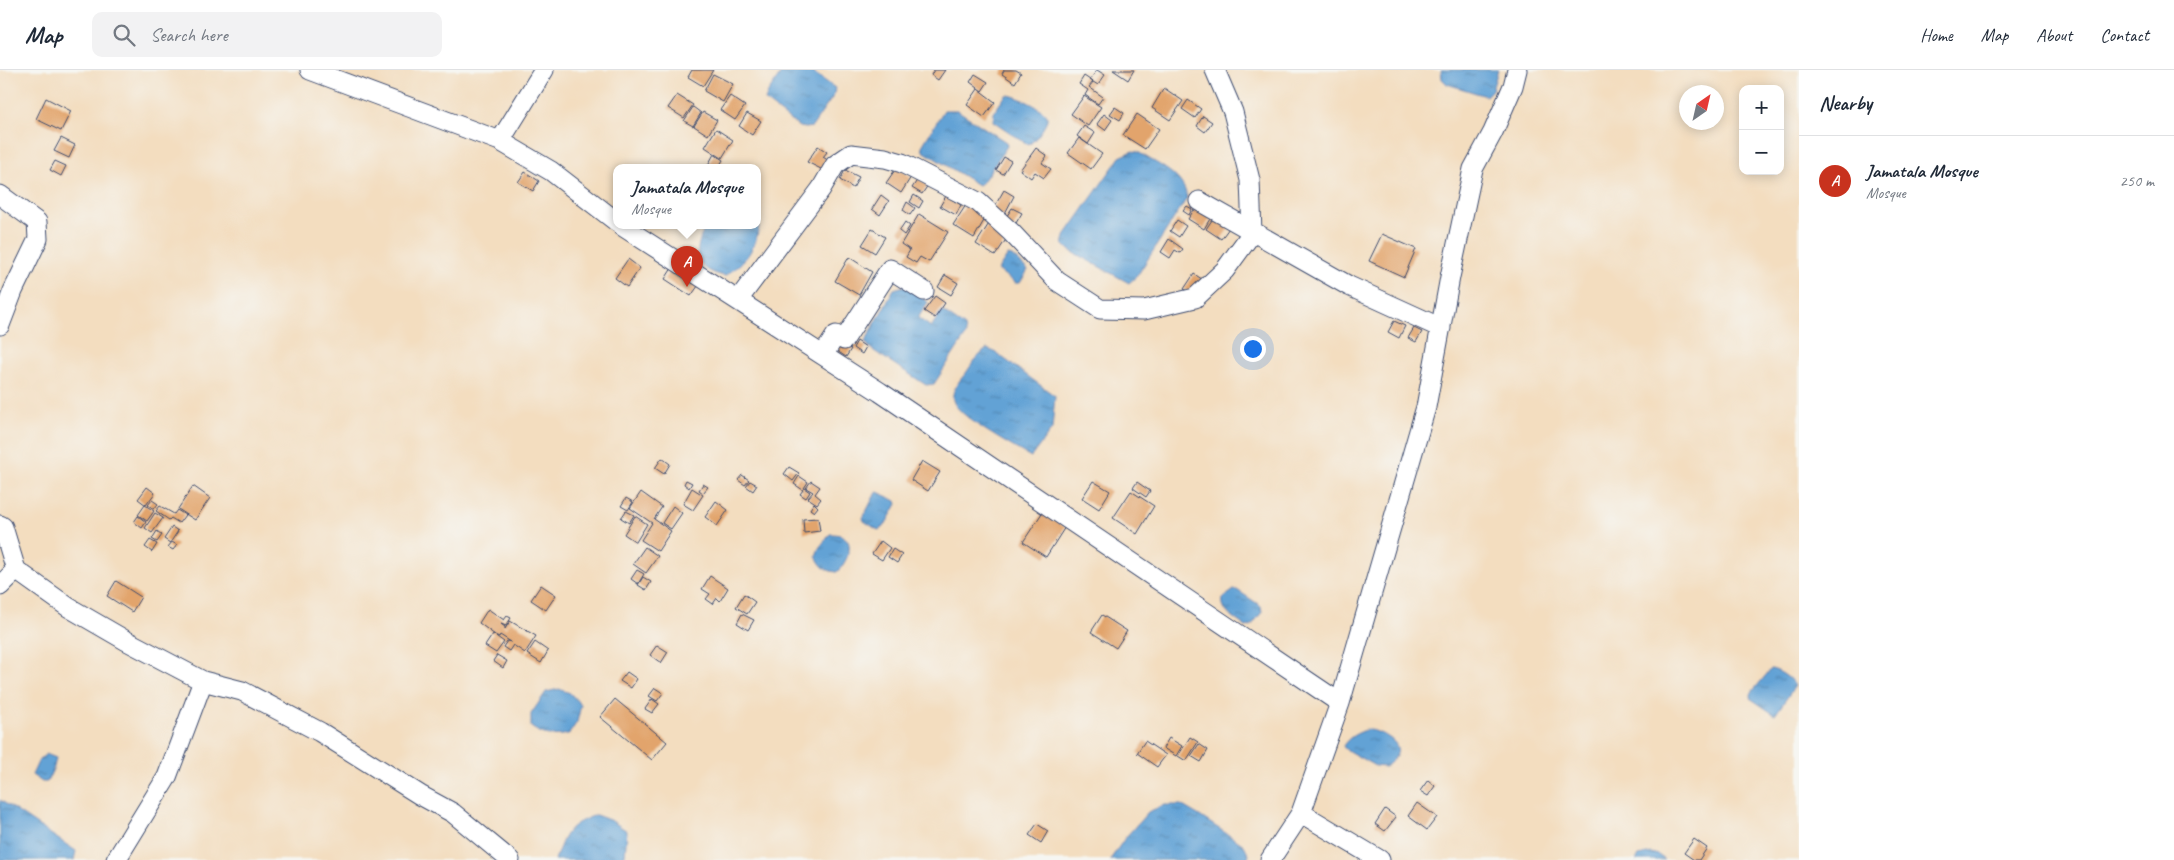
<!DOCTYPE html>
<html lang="en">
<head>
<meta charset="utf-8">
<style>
	:root { --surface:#fff; --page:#f2f2f3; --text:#1f2937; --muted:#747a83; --line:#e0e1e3; --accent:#c8321e }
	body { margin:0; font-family:Caveat,sans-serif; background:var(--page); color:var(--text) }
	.controls { position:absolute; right:15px; top:15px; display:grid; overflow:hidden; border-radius:10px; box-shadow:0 2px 12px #0003 }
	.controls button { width:45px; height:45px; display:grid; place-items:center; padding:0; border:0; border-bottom:1px solid var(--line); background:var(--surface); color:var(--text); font:25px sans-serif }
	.compass { position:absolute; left:1679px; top:15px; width:45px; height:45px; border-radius:50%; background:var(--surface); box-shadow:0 2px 12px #0003; rotate:34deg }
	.you { position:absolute; left:1252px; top:278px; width:18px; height:18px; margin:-12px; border:4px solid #fff; border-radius:50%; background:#1a73e8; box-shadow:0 0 0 8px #1a73e833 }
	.badge { display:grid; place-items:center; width:32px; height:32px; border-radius:50%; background:var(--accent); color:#fff; font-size:16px; font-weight:700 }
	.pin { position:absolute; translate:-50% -41px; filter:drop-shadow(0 1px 2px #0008) }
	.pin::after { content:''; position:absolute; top:26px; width:18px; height:15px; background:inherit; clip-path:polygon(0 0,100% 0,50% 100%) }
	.popup { position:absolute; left:613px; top:94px; width:148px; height:65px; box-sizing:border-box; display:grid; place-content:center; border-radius:10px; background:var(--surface); filter:drop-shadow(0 1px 4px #0005); font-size:16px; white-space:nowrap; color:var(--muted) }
	.popup b { font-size:19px; color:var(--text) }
	.popup::after { content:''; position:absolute; left:50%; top:100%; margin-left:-10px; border:10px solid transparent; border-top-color:var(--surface) }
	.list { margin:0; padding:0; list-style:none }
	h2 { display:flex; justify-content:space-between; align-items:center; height:65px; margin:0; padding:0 20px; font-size:21px }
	h2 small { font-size:16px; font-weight:400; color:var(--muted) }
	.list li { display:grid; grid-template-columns:32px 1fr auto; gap:15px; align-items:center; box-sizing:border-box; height:90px; padding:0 20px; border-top:1px solid var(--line) }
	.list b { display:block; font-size:19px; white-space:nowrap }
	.list p { margin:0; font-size:16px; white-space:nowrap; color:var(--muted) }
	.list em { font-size:16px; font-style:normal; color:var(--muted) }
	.icon { flex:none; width:28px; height:28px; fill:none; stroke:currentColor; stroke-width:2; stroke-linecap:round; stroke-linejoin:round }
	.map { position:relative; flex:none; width:1799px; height:790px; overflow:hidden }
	header { display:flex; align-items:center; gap:30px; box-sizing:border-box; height:70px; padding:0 25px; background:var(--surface); border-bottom:1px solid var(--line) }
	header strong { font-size:24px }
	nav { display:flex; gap:28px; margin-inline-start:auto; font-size:18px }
	.search { width:350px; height:45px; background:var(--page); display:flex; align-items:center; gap:12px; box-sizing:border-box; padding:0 18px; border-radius:10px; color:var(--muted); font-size:19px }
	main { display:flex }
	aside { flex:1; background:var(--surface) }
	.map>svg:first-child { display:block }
	.water { fill:url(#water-ripples); stroke:#3e689a }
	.building { fill:#e2a46c }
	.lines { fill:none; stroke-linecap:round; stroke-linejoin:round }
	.minor-casing { stroke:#3b496d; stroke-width:21 }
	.minor { stroke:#fff; stroke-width:19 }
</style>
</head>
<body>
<header>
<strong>Map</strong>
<div class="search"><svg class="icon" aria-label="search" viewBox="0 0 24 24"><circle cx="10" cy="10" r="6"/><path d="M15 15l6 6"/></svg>Search here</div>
<nav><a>Home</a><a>Map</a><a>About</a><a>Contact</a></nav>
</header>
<main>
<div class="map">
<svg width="1799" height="790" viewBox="0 0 1799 790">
	<defs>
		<pattern id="water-ripples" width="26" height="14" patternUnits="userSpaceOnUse" patternTransform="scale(1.25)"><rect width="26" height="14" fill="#62a2d5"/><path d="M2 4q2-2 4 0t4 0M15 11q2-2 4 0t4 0" fill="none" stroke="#5084b0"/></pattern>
	</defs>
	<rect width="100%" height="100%" fill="#f6f6f2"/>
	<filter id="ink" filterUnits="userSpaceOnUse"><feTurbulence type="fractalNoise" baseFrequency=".02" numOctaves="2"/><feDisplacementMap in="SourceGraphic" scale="10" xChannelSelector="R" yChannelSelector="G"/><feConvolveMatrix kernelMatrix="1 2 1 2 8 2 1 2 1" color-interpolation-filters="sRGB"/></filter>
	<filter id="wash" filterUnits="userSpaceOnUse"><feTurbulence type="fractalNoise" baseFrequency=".0096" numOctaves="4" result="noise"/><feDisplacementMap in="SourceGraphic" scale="20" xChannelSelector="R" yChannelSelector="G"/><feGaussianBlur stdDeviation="1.12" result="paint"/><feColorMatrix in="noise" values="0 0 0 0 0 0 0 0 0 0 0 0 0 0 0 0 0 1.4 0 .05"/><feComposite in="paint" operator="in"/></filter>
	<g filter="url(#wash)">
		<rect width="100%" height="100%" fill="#f3ddbf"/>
		<!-- water -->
		<path class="water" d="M783 0H810L835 18 834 25 812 57 806 58 799 57 765 31 767 24Z
			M1441 0H1498L1492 20 1486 26 1447 14 1442 9Z
			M1006 25C1013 24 1044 38 1047 46 1049 53 1036 69 1031 73L1027 74 993 51 994 42Z
			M944 40H957L1006 72 1007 76 982 113 978 115 923 81 922 76Z
			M1133 81 1138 82C1156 94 1184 104 1187 128L1137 206 1129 213 1069 180 1063 174 1066 164 1120 87Z
			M757 140C764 154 754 181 743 191 738 197 731 201 725 206 693 200 693 180 706 156H757Z
			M1008 185 1012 186 1028 200 1020 213H1015L998 200Z
			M904 216 928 232 918 248 931 257 942 241 965 257 966 265 934 314 926 315 871 279 865 272 894 219Z
			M987 279 995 282 1055 326 1052 359 1031 387C1015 378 956 346 953 330 951 320 960 310 966 303 972 294 978 285 987 279Z
			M878 422 896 431 897 434 884 457 878 460 864 451 863 448 875 424Z
			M830 464C859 463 850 489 837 502 826 501 821 497 816 486L819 478Z
			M1234 520H1237L1261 536 1262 542 1251 556 1246 557C1236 549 1220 542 1223 528Z
			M1771 599C1779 600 1792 609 1795 616L1775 645 1750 628 1752 622Z
			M559 619 570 623 581 635 577 652 569 664C554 667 543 666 531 657V644L546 622Z
			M1368 659C1390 665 1412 678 1385 697L1375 696 1345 679 1343 676C1349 666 1358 663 1368 659Z
			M46 684 56 688 54 697 47 712H42L32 705 39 690Z
			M0 730 76 781 74 790H0Z
			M1164 735H1181L1198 745 1244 775 1249 785 1247 790H1110L1125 768 1148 742Z
			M596 745 612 751 627 761 625 785 622 790H555C565 762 568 755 596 745Z
			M1651 783 1658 785 1665 790H1636L1639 786Z"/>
		<g id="blocks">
			<!-- building -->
			<path class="building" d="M692 0H713L703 16 688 7Z
				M934 0H945L938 10 931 5Z
				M1004 0H1016L1021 3 1015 13 1002 4Z
				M1097 0 1105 5 1098 15 1090 10Z
				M1113 0H1134L1128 10Z
				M713 4 733 14 723 32 704 21Z
				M975 4 988 12 982 21 970 12Z
				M1084 6 1093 12 1089 17 1103 27 1098 34 1085 25 1088 20 1079 14Z
				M1164 18 1183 31 1170 50 1152 38Z
				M978 19 995 32 984 47 967 35Z
				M677 25 693 35 684 48 668 38Z
				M730 26 745 36 735 50 720 40Z
				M1084 26 1101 37 1088 56 1071 44Z
				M46 28 71 41 61 61 36 49Z
				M1188 30 1201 39 1195 48 1182 39Z
				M693 37 701 43 693 56 684 51Z
				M1115 37 1124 43 1120 50 1110 44Z
				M703 42 717 50 708 65 694 56Z
				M747 43 761 51 752 65 739 56Z
				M1104 44 1112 50 1105 60 1097 54Z
				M1137 44 1159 59 1145 79 1123 65Z
				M1203 46 1212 52 1205 62 1197 56Z
				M1084 56 1095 63 1088 74 1077 66Z
				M716 59 733 70 722 88 705 77Z
				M61 68 75 75 69 88 54 81Z
				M1079 68 1102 84 1091 99 1068 83Z
				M818 76 827 82 823 87 829 91 823 100 807 92Z
				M1036 78 1047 86 1042 93 1051 99 1044 108 1035 102 1031 108 1020 100Z
				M714 84 723 90 718 98 708 95Z
				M1004 87 1011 91 1003 104 996 100Z
				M55 91 66 96 61 106 50 100Z
				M897 97 911 107 901 123 886 113Z
				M845 100 859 107 853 118 840 110Z
				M525 102 539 111 533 121 518 112Z
				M918 109 928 115 922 124 912 118Z
				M1004 120 1014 126 1003 147 992 141Z
				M881 125 889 131 880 145 872 139Z
				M914 125 923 131 919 138 910 132Z
				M946 126 961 135 956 145 940 136Z
				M907 132 915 138 910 145 903 140Z
				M966 135 986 147 974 168 953 155Z
				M1187 136 1192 139 1189 145 1183 141Z
				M1196 137 1211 147 1204 159 1188 149Z
				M1012 138 1022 143 1013 158 1003 152Z
				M919 144 948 162 929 192 920 187 916 193 906 187 910 180 901 174Z
				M1214 147 1229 158 1221 169 1206 159Z
				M1177 150 1186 156 1179 167 1170 161Z
				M905 152 910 156 904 165 899 161Z
				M990 152 1009 165 995 186 976 174Z
				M872 159 885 167 875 183 862 175Z
				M1382 164 1416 179 1404 207 1369 191Z
				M1169 169 1183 179 1180 183 1175 180 1170 188 1161 182Z
				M849 187 872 202 859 225 835 211Z
				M628 189 640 198 627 217 615 208Z
				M674 195 703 209 691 226 665 209Z
				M1194 204 1208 213 1198 228 1184 219Z
				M945 205 958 213 951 225 938 217Z
				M935 226 945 233 935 248 924 241Z
				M1394 251 1405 256 1399 268 1388 262Z
				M1414 258 1422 262 1416 272 1408 268Z
				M857 271 866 277 862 284 853 278Z
				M839 272 851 279 846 287 834 279Z
				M662 388 670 394 664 404 655 398Z
				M922 391 940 402 928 421 911 410Z
				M789 397 799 403 793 411 784 404Z
				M742 405 749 410 745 415 738 410Z
				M799 406 808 412 804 418 810 422 806 428 800 424 803 420 794 414Z
				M686 410 692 413 689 418 684 414Z
				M750 411 757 415 753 421 746 416Z
				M811 411 820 417 815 424 821 429 817 434 808 428 813 422 806 418Z
				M1093 411 1110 421 1099 439 1082 428Z
				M1137 412 1150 421 1146 427 1133 418Z
				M703 414 708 417 703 423 699 420Z
				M193 416 210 428 195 450 178 439Z
				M147 417 155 423 146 435 138 429Z
				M692 418 703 425 693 440 683 434Z
				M1131 421 1154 436 1137 464 1113 448Z
				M641 422 662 437 654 449 671 461 658 481 641 470 652 453 630 438Z
				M626 428 633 432 628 440 621 436Z
				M152 430 158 434 154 439 148 435Z
				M716 431 728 440 717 456 705 447Z
				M814 433 818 437 814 442 810 439Z
				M145 435 154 441 147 451 138 445Z
				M160 436 174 444 177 440 185 445 179 453 171 448 169 450 156 441Z
				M673 436 682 443 671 459 662 453Z
				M626 441 634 445 629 453 621 448Z
				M155 443 163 448 152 463 145 458Z
				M1042 443 1065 457 1046 487 1023 472Z
				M138 446 146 452 142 458 134 452Z
				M635 446 647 454 636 472 624 464Z
				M818 448 820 461 804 463 803 449Z
				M172 457 178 461 170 473 164 469Z
				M157 461 162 465 157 472 152 469Z
				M150 470 157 474 152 482 145 477Z
				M881 471 890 478 882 490 872 484Z
				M172 472 177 475 173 480 168 477Z
				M645 477 658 486 646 503 633 494Z
				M893 479 902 485 897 493 888 487Z
				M637 500 644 504 638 514 631 509Z
				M710 506 728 518 720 531 717 528 713 534 706 529 710 524 702 519Z
				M643 507 651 512 646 520 638 515Z
				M116 511 141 527 132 542 107 526Z
				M541 515 556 525 546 540 531 530Z
				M744 524 755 532 747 544 736 537Z
				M488 539 504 550 507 546 511 548 506 556 501 554 505 557V559L510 551 536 566 525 583 513 575 509 581 503 577 507 571 511 572 500 565 499 567 495 565 479 553Z
				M742 544 754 550 748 560 737 553Z
				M1102 545 1127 561 1116 578 1091 562Z
				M493 564 504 572 496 583 485 576Z
				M535 572 548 581 541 593 527 584Z
				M657 575 668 582 661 593 650 585Z
				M497 585 507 591 503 598 493 591Z
				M627 602 637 609 631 618 620 611Z
				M655 618 663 623 657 631 649 626Z
				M615 629 667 672 652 690 600 647Z
				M652 629 659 634 652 643 645 639Z
				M1190 667 1198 672 1186 691 1178 686Z
				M1169 668 1182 676 1176 686 1163 678Z
				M1145 671 1166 685 1157 697 1137 683Z
				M1199 674 1208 680 1201 692 1191 686Z
				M1428 710 1435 716 1428 726 1420 721Z
				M1417 733 1437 747 1427 760 1408 746Z
				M1385 739 1396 747 1385 761 1375 754Z
				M1037 754 1048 761 1041 773 1029 765Z
				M1694 769 1707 778 1699 790H1694L1684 783Z"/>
		</g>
	</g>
	<g filter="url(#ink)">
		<use href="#blocks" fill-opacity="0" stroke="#3b496d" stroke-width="1"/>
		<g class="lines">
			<defs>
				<path id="minor" d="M310 0 500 71 551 101 617 152
					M500 71 544 0
					M0 125 37 152 38 169 13 221 0 255
					M1199 131 1349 216 1441 258
					M622 156 880 322 1340 633
					M738 230 821 119 835 95 851 84 885 88 902 93 978 132 1011 162 1057 211 1100 239 1144 240 1195 228 1225 200 1252 163 1250 110 1233 42 1215 0
					M823 285 836 265 844 270 890 199 924 221
					M0 455 3 457 16 500
					M0 516 16 500 68 537 125 570 203 611 167 707 116 790
					M203 611 242 621 320 662 420 725 453 743 510 790
					M1301 743 1380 790
					M1270 790 1301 743 1340 633 1426 337 1450 207 1473 99 1493 62 1513 16 1517 0"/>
			</defs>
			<!-- minor casing -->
			<use href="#minor" class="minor-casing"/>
			<!-- minor -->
			<use href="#minor" class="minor"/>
		</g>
	</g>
</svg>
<div class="controls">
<button>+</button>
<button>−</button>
</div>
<svg class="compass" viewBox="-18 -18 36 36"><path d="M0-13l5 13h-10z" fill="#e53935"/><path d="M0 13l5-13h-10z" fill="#747a83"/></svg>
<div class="you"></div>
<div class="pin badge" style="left:687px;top:217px">A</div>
<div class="popup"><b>Jamatala Mosque</b>Mosque</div>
</div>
<aside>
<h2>Nearby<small></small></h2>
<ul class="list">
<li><span class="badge">A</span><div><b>Jamatala Mosque</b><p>Mosque</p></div><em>250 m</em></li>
</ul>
</aside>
</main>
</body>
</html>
